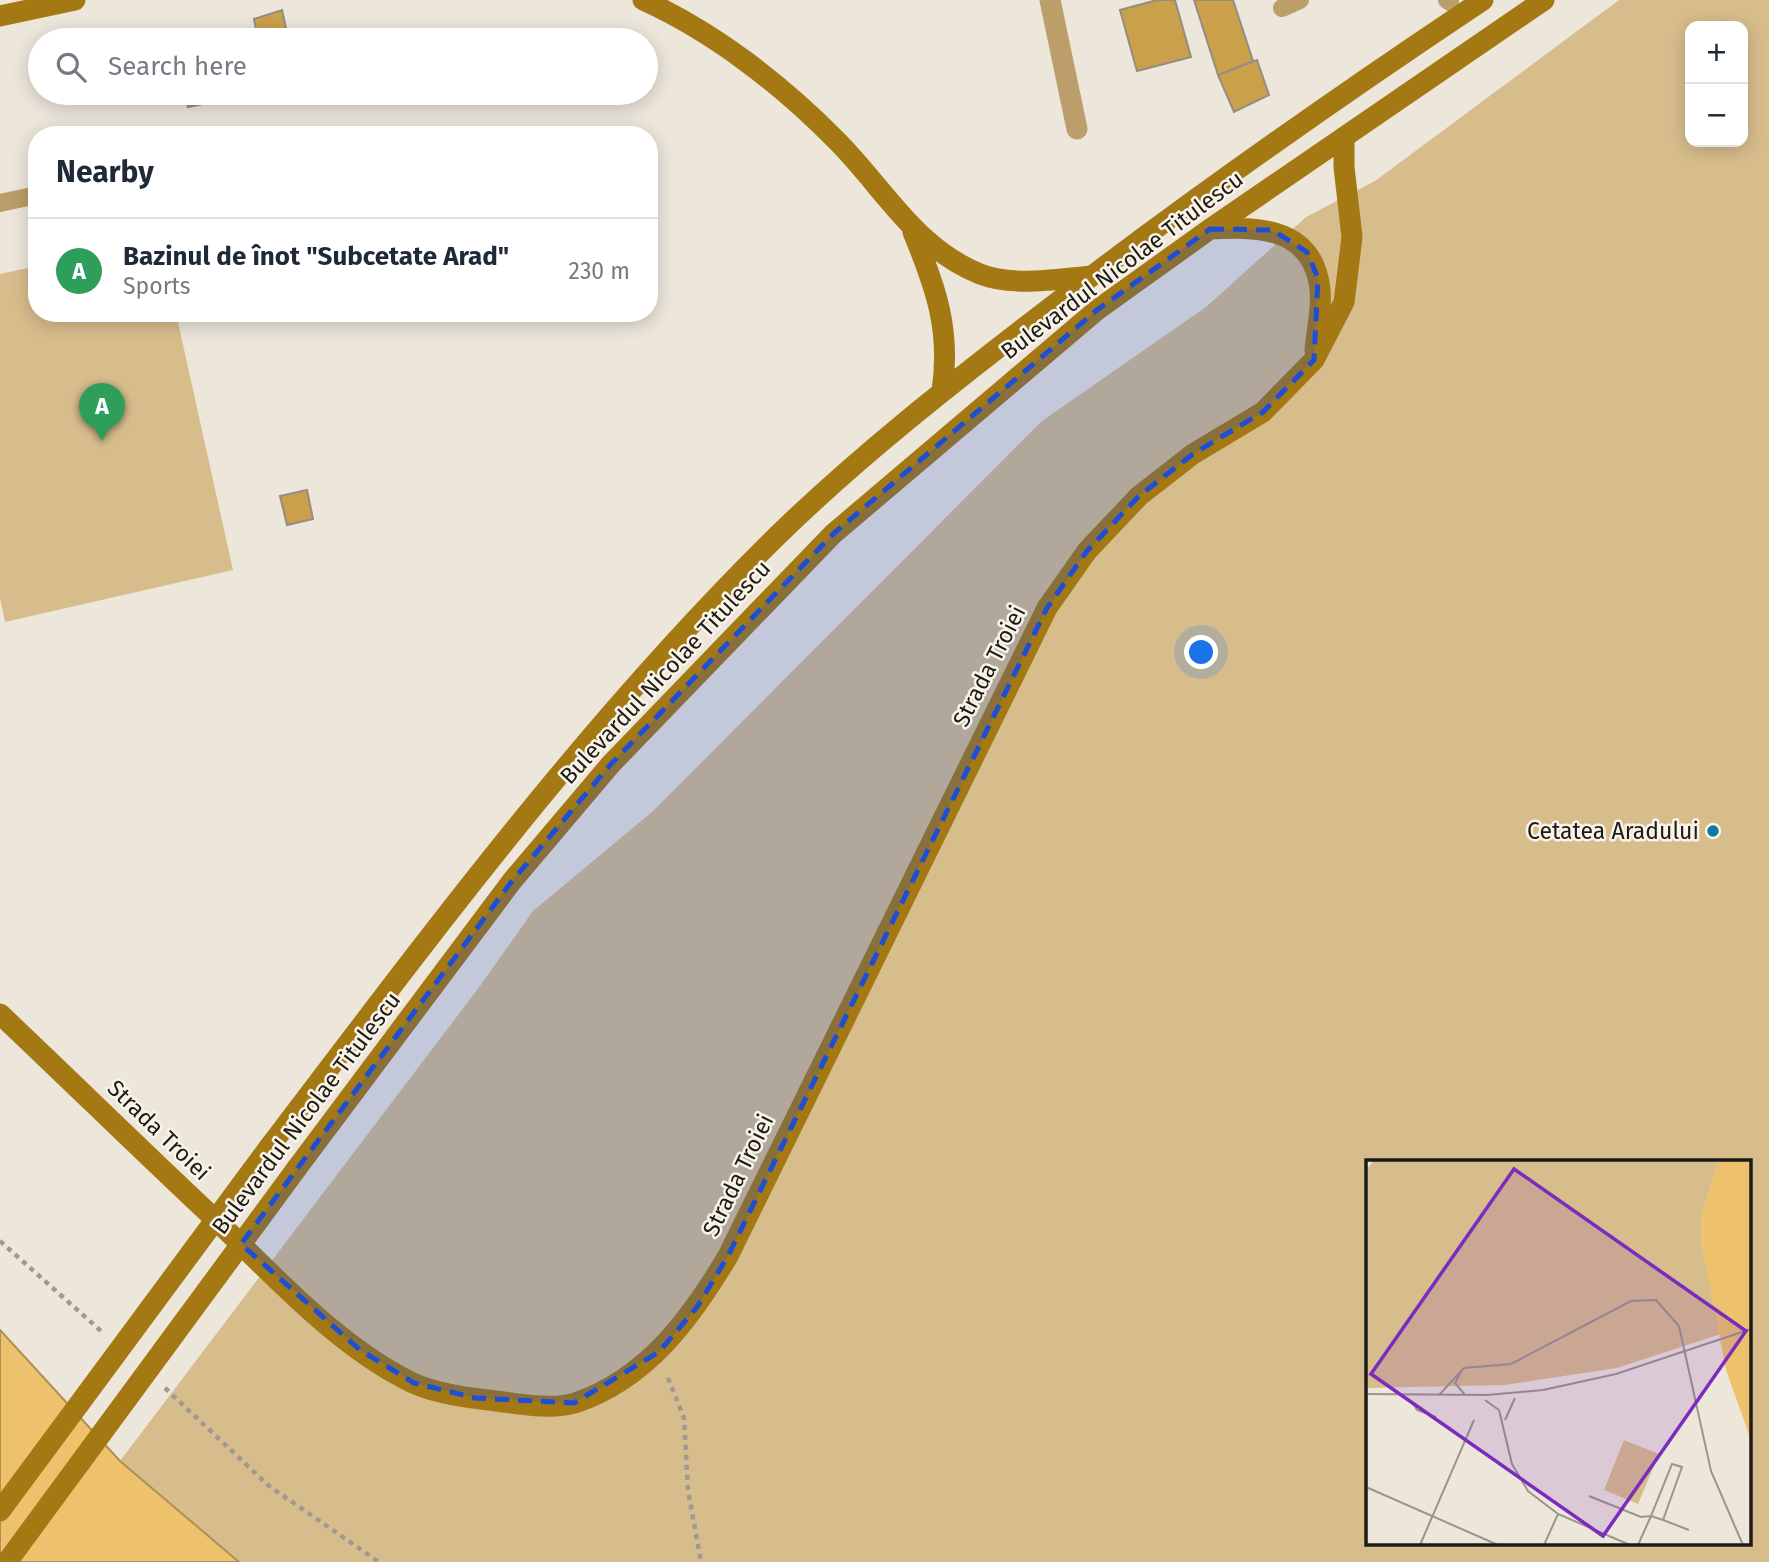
<!DOCTYPE html>
<html lang="en">
<head>
<meta charset="utf-8">
<style>
	:root { --surface:#fff; --page:#f6f6f7; --text:#1f2937; --muted:#747a83; --line:#e0e1e3; --accent:#0b8043 }
	body { margin:0; font-family:"Fira Sans",sans-serif; background:var(--page); color:var(--text) }
	.controls { position:absolute; right:21px; top:21px; display:grid; overflow:hidden; border-radius:14px; box-shadow:0 4px 18px #0003 }
	.controls button { width:63px; height:63px; display:grid; place-items:center; padding:0; border:0; border-bottom:2px solid var(--line); background:var(--surface); color:var(--text); font:35px sans-serif }
	.you { position:absolute; left:1202px; top:653px; width:24px; height:24px; margin:-18px; border:5px solid #fff; border-radius:50%; background:#1a73e8; box-shadow:0 0 0 10px #1a73e833 }
	.badge { display:grid; place-items:center; width:46px; height:46px; border-radius:50%; background:var(--accent); color:#fff; font-size:23px; font-weight:700 }
	.pin { position:absolute; translate:-50% -58px; filter:drop-shadow(0 2px 4px #0008) }
	.pin::after { content:''; position:absolute; top:37px; width:24px; height:21px; background:inherit; clip-path:polygon(0 0,100% 0,50% 100%) }
	.list { margin:0; padding:0; list-style:none }
	h2 { display:flex; justify-content:space-between; align-items:center; height:91px; margin:0; padding:0 28px; font-size:30px }
	h2 small { font-size:23px; font-weight:400; color:var(--muted) }
	.list li { display:grid; grid-template-columns:46px 1fr auto; gap:21px; align-items:center; box-sizing:border-box; height:105px; padding:0 28px; border-top:2px solid var(--line) }
	.list b { display:block; font-size:26px; white-space:nowrap }
	.list p { margin:0; font-size:23px; white-space:nowrap; color:var(--muted) }
	.list em { font-size:23px; font-style:normal; color:var(--muted) }
	.icon { flex:none; width:38px; height:38px; fill:none; stroke:currentColor; stroke-width:2; stroke-linecap:round; stroke-linejoin:round }
	.map { position:relative; flex:none; width:1769px; height:1562px; overflow:hidden }
	.search { position:absolute; background:var(--surface); box-shadow:0 4px 18px #0003; left:28px; top:28px; width:630px; height:77px; display:flex; align-items:center; gap:18px; box-sizing:border-box; padding:0 24px; border-radius:38px; color:var(--muted); font-size:26px }
	.panel { position:absolute; background:var(--surface); box-shadow:0 4px 18px #0003; left:28px; top:126px; width:630px; height:196px; border-radius:28px }
	.map>svg:first-child { display:block }
	.green { fill:#d8bd8c; fill-rule:evenodd }
	.water { fill:#eec26d; stroke:#af9053; stroke-width:2 }
	.building { fill:#cba04b; stroke:#938d82; stroke-width:2 }
	.lines { fill:none; stroke-linecap:round; stroke-linejoin:round }
	.path { stroke:#9f9a91; stroke-width:4.5; stroke-dasharray:5 5; stroke-linecap:butt }
	.lane { stroke:#bb9e69; stroke-width:18 }
	.street { stroke:#bb9e69; stroke-width:21 }
	.secondary { stroke:#a47914; stroke-width:21 }
	.secondary-bridge { stroke:#a47914; stroke-width:21 }
	.marked { fill:#1d4ed8; fill-opacity:0.2; stroke:#1d4ed8; stroke-width:5; stroke-dasharray:14 9; stroke-linejoin:round }
	.poi-dot { fill:#0e7aa4; stroke:#faf3e8; stroke-width:2.5 }
	.labels { text-anchor:middle; dominant-baseline:central; stroke-width:5; stroke-linejoin:round; paint-order:stroke }
	.street-label { font-size:23px; fill:#1d1b17; stroke:#faf3e8 }
	.poi-label { font-size:23px; fill:#1d1b17; stroke:#faf3e8; text-anchor:end }
	.inset-road { fill:none; stroke:#9a958d; stroke-width:2 }
	.view { fill:#7b2cbf; fill-opacity:0.15; stroke:#7b2cbf; stroke-width:3.5 }
	.inset-edge { fill:none; stroke:#1d1b17; stroke-width:3.5 }
</style>
</head>
<body>
<div class="map">
<svg width="1769" height="1562" viewBox="0 0 1769 1562">
	<rect width="100%" height="100%" fill="#ede6db"/>
	<!-- green -->
	<path class="green" d="M1619 0H1769V1562H239L120 1461 480 986 533 911 652 812 1042 421 1206 307 1306 217 1375 181ZM1690 26H1743V142H1690ZM1368 1161H1750V1543H1368Z
		M37 266V313H176L233 570 5 622 0 598V274Z"/>
	<!-- water -->
	<path class="water" d="M0 1330 120 1461 239 1562H0Z"/>
	<!-- building -->
	<path class="building" d="M1157 0H1175L1191 57 1137 71 1120 10Z
		M1194 0H1233L1253 61 1218 75Z
		M282 10 286 28 257 35 254 19Z
		M1257 60 1269 95 1234 112 1218 75Z
		M185 93H236L237 97 188 107Z
		M307 490 313 519 287 525 280 496Z"/>
	<g class="lines">
		<!-- path -->
		<path class="path" d="M0 1241 101 1331
			M668 1378 684 1418 688 1490 701 1562
			M165 1388 269 1486 379 1562"/>
		<!-- lane -->
		<path class="lane" d="M1447 0 1450 2
			M1282 8 1300 0
			M0 203 37 195"/>
		<!-- street -->
		<path class="street" d="M1050 0 1077 129"/>
		<!-- secondary -->
		<path class="secondary" d="M643 0C714 32 782 85 837 141 884 188 915 248 980 274 1013 287 1058 279 1092 276
			M0 16 75 0
			M1210 229C1253 227 1306 226 1318 278 1324 300 1317 327 1315 350
			M913 232C936 288 951 330 942 391
			M0 1014C73 1083 144 1153 218 1222 275 1277 341 1349 413 1383 437 1394 470 1398 496 1401 520 1404 551 1410 575 1403 647 1379 691 1318 728 1256L1047 608 1087 551 1139 496 1193 454 1263 412 1314 360 1344 302 1348 270 1352 237 1344 167V137
			M270 1146C430 936 588 722 777 536 859 456 951 384 1042 314 1185 204 1333 100 1483 0
			M297 1168 512 881 611 764 833 534 1097 310 1210 229 1544 0"/>
		<!-- secondary-bridge -->
		<path class="secondary-bridge" d="M0 1511 270 1146
			M7 1562 297 1168"/>
	</g>
	<!-- marked area -->
	<path class="marked" d="M1210 229 1272 230 1307 252 1318 278 1314 360 1263 412 1193 454 1139 496 1087 551 1047 608 728 1256 697 1307 659 1352 574 1403 475 1398 414 1383 360 1350 241 1244 512 881 611 764 833 534 1097 310Z"/>
	<!-- markers -->
	<circle class="poi-dot" cx="1713" cy="831" r="7"/>
	<g class="labels">
		<!-- street labels -->
		<g class="street-label">
			<text transform="translate(1122 265) rotate(-37)">Bulevardul Nicolae Titulescu</text>
			<text transform="translate(989 666) rotate(-63)">Strada Troiei</text>
			<text transform="translate(665 672) rotate(-47)">Bulevardul Nicolae Titulescu</text>
			<text transform="translate(306 1113) rotate(-53)">Bulevardul Nicolae Titulescu</text>
			<text transform="translate(159 1130) rotate(44)">Strada Troiei</text>
			<text transform="translate(738 1175) rotate(-64)">Strada Troiei</text>
		</g>
		<!-- poi labels -->
		<g class="poi-label">
			<text x="1699" y="831">Cetatea Aradului</text>
		</g>
	</g>
	<!-- overview -->
	<g transform="translate(1366 1160)">
		<rect width="385" height="385" fill="#ede6db"/>
		<path d="M8 0H353L335 58V79L355 174 251 208 139 225 0 228V11ZM258 280 293 294 272 344 238 330Z" fill="#d8bd8c"/>
		<path d="M353 0H385V280L360 210 335 79V58Z" fill="#eec26d"/>
		<path class="inset-road" d="M95 212 89 223 99 235M0 234 121 235 177 230 250 214 385 169M73 235 98 208 145 204 265 141 290 140 313 166 345 311 377 385M119 240 133 250 146 304 162 331 192 354 264 385M47 243 51 250 70 257M139 260 149 238M0 327 132 385M223 336 275 357 285 356 297 360 316 307 306 304 285 356 272 385M297 360 323 370M54 385 108 260M178 385 192 354"/>
		<path class="view" d="M148 9 380 171 237 376 5 214Z"/>
		<rect width="385" height="385" class="inset-edge"/>
	</g>
</svg>
<div class="controls">
<button>+</button>
<button>−</button>
</div>
<div class="you"></div>
<div class="pin badge" style="left:102px;top:441px;background:#2e9e5b">A</div>
<div class="search"><svg class="icon" aria-label="search" viewBox="0 0 24 24"><circle cx="10" cy="10" r="6"/><path d="M15 15l6 6"/></svg>Search here</div>
<section class="panel">
<h2>Nearby<small></small></h2>
<ul class="list">
<li><span class="badge" style="background:#2e9e5b">A</span><div><b>Bazinul de înot &quot;Subcetate Arad&quot;</b><p>Sports</p></div><em>230 m</em></li>
</ul>
</section>
</div>
</body>
</html>
